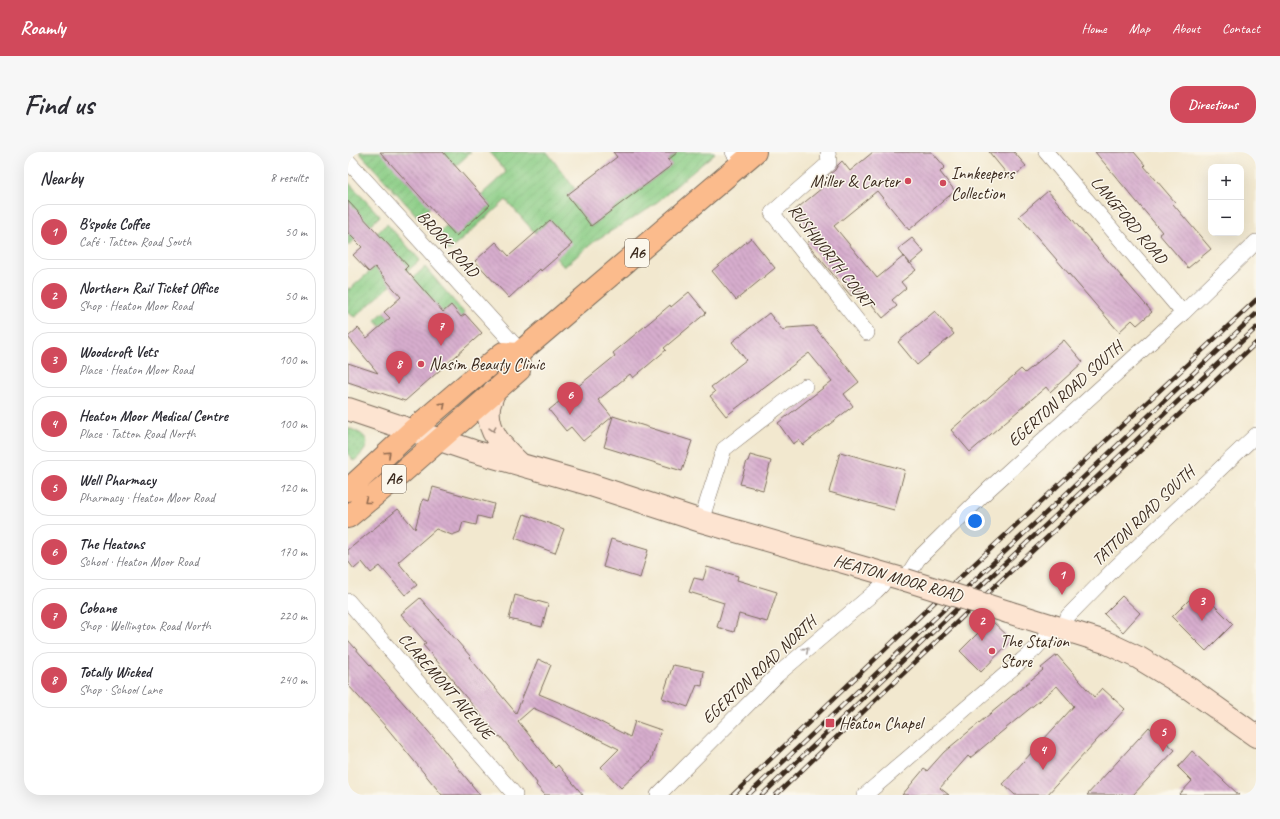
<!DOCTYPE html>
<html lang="en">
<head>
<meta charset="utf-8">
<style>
	:root { --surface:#fff; --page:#f7f7f7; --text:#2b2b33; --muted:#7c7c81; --line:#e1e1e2; --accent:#d1495b }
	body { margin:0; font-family:Caveat,sans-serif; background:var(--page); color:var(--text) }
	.controls { position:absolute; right:12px; top:12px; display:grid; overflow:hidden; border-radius:8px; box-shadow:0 4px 16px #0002 }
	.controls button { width:36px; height:36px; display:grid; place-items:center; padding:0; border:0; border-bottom:1px solid var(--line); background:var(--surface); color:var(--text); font:20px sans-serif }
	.you { position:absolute; left:627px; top:369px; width:14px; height:14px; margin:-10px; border:3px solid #fff; border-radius:50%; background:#1a73e8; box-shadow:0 0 0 6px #1a73e833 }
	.badge { display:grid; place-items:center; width:26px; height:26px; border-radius:50%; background:var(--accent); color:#fff; font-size:13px; font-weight:700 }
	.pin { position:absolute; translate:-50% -33px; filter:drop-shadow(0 1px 2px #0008) }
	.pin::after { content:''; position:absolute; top:21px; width:14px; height:12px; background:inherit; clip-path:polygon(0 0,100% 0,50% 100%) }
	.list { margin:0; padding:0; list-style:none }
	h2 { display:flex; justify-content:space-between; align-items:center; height:52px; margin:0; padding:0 16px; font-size:17px }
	h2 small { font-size:13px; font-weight:400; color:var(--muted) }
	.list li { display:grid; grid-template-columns:26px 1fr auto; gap:12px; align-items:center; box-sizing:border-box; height:56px; margin:0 8px 8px; padding:0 8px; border:1px solid var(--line); border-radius:16px }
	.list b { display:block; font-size:15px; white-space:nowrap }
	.list p { margin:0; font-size:13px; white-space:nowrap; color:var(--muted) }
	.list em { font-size:13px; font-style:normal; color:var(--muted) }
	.map { position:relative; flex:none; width:908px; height:643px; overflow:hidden; border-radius:16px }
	header { display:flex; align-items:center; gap:24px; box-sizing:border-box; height:56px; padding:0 20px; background:var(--accent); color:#fff }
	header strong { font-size:19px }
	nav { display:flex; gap:22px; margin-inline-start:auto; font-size:14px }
	.intro { display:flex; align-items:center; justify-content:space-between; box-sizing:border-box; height:96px; padding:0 24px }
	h1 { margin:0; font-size:28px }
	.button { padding:10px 18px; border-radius:16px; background:var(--accent); color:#fff; font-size:14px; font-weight:700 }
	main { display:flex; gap:24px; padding:0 24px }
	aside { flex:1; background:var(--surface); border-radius:16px; box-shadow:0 4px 16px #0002 }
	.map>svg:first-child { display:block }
	.grass { fill:url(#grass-dots); stroke:#637c52 }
	.garden { fill:url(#garden-furrows); stroke:#637c52 }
	.building { fill:url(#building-back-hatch) }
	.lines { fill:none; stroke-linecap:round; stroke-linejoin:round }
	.minor-casing { stroke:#7b6c5c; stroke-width:16 }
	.secondary-casing { stroke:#7b6c5c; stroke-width:24 }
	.trunk-casing { stroke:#7b6c5c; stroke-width:24 }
	.minor { stroke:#fff; stroke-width:15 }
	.secondary { stroke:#fde4d1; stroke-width:22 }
	.trunk { stroke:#fbbb8c; stroke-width:22 }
	.rail-casing { stroke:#3b2a1e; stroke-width:4.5 }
	.rail { stroke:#fbf7ec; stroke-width:3; stroke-dasharray:9; stroke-linecap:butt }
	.secondary-bridge-casing { stroke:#7b6c5c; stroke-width:24; stroke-linecap:butt }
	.secondary-bridge { stroke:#fde4d1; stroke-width:22 }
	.oneway { stroke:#916b50 }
	.oneway2 { stroke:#9c8778 }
	.oneway3 { stroke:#a79f9a }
	.poi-dot { fill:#d1495b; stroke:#fbf7ec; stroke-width:1.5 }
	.labels { text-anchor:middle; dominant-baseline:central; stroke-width:3; stroke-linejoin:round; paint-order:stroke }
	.shield { fill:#fbf7ec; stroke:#75685c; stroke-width:1 }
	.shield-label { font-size:16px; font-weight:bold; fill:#3b2a1e }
	.poi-label { font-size:17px; fill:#3b2a1e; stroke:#fbf7ec; text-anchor:start }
	.street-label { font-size:17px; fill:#3b2a1e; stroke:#fbf7ec }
</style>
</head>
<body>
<header>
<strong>Roamly</strong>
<nav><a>Home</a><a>Map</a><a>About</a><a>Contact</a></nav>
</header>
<div class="intro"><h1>Find us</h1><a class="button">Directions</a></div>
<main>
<aside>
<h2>Nearby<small>8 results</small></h2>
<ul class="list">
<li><span class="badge">1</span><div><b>B'spoke Coffee</b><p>Café · Tatton Road South</p></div><em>50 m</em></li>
<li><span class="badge">2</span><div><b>Northern Rail Ticket Office</b><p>Shop · Heaton Moor Road</p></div><em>50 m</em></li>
<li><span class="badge">3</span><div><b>Woodcroft Vets</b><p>Place · Heaton Moor Road</p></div><em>100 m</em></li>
<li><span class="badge">4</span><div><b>Heaton Moor Medical Centre</b><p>Place · Tatton Road North</p></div><em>100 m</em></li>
<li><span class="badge">5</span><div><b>Well Pharmacy</b><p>Pharmacy · Heaton Moor Road</p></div><em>120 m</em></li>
<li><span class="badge">6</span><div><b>The Heatons</b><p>School · Heaton Moor Road</p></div><em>170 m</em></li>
<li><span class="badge">7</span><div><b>Cobane</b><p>Shop · Wellington Road North</p></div><em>220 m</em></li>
<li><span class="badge">8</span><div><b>Totally Wicked</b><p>Shop · School Lane</p></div><em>240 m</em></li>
</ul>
</aside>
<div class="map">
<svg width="908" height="643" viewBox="0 0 908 643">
	<defs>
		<pattern id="grass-dots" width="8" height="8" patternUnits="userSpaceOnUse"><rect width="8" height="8" fill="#8bcd86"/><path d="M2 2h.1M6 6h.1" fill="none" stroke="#79b073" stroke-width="1.8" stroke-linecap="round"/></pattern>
		<pattern id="garden-furrows" width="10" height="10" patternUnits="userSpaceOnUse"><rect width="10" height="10" fill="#8bcd86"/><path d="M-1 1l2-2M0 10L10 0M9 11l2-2" fill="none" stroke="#79b073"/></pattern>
		<pattern id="building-back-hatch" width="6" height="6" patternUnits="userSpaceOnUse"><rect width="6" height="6" fill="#d7adce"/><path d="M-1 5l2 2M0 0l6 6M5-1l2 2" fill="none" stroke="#b08da7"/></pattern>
	</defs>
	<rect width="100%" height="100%" fill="#fbf7ec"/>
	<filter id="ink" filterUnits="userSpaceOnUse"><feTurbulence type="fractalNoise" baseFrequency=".025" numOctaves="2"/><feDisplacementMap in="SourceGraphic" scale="8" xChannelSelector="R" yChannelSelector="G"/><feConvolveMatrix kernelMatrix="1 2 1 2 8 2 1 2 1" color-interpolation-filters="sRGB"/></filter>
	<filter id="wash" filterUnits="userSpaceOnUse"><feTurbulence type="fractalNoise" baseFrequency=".012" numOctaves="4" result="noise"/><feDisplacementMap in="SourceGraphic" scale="16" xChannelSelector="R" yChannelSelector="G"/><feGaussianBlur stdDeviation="0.9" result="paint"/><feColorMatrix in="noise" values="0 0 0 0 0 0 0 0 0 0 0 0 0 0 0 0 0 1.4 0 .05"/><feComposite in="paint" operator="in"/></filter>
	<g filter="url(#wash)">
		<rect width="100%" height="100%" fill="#f2e8cf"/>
		<!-- grass -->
		<path class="grass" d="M0 276C24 284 24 294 6 309L0 302Z"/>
		<!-- garden -->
		<path class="garden" d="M11 0H123L108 14 99 5 82 55 71 66Z
			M141 0H199L227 37 220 43 243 74 324 13 320 8 330 0H366L367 1 302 56 248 88 216 115 208 106 223 92 202 68 187 81 158 48 101 99 87 84 98 74 108 83 142 53 133 43 158 20Z
			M0 30 32 64 0 94V81L3 84 0 49Z
			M39 72 72 108 7 165 0 161V136L2 137 27 115 41 131 29 81Z
			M77 115 117 162 113 165 102 154 86 168 65 126Z
			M36 160 71 200 52 196 27 168Z"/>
		<g id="blocks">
			<!-- building -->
			<path class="building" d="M32 0H95L142 53 108 84Z
				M265 0H330L320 8 324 13 243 74 219 43 269 5Z
				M525 0H584L597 15 592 20 607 39 561 78 529 39 486 74 529 126 556 104 568 118 553 130 558 136 544 148 549 154 535 166 511 137 503 144 459 91 467 85 446 59 474 36 470 32 487 18 490 13 494 9 502 19Z
				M641 0H666L678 14 663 27Z
				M747 0H786L797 13 796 14 827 50 825 52 863 97 840 116 811 82 814 80Z
				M700 39 804 160 789 173 784 168 771 180 671 64Z
				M0 49 60 114 57 117 95 160 103 153 113 165 117 162 134 181 57 249 0 230V211L30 221 0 185 10 176 19 186 42 166 36 160 53 145 27 115 21 120 5 103 14 95 0 81Z
				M202 68 224 92 193 119 192 117 161 146 127 109 148 90 161 104Z
				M403 86 427 116 388 148 364 119Z
				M564 86 576 100 562 112 550 97Z
				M341 140 358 161 316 196 318 198 285 226 282 222 250 248 264 265 235 289 223 275 218 279 201 258 267 204 265 201 322 153 323 155Z
				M587 159 606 182 569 213 550 190Z
				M421 161 435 179 439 176 466 174 511 230 496 242 505 254 455 293 451 288 445 292 430 271 484 229 461 201 378 264 362 244 367 240 363 235 398 208 384 190Z
				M716 188 735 210 702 240 698 235 622 300 603 278 673 217 677 221Z
				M265 264 344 289 334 319 256 295Z
				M492 300 557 318 546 358 481 340Z
				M402 303 423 309 415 338 392 332 399 309H400Z
				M85 335 146 352 142 367 130 364 128 373 115 370 112 380 104 383 88 377 50 410 69 433 57 443 32 414 23 421 14 410 6 417 0 409V398L50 357 67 377 75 347 81 349Z
				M176 362 216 377 207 401 167 386Z
				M263 387 300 398 292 426 255 415Z
				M359 415 390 424 389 428 429 440 419 470 391 462 386 480 369 475 376 451 341 440 346 426 355 428Z
				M851 438 885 472 858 499 824 465Z
				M167 443 200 452 194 475 161 467Z
				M774 444 792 461 775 480 756 462Z
				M72 446 122 504 121 505 168 561 190 507 203 513 191 542 227 557 282 585 287 569 313 578 302 611H300L273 636 253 615 271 597 210 567 185 556 170 569 207 616 210 613 235 643H197L188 633 189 631 152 584 151 585 127 556 106 531 107 530 75 493 78 491 53 462Z
				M643 468 664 488 633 520 612 499Z
				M0 488 86 586 132 643H94L39 576 0 533Z
				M709 503 746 545 754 536 777 557 699 643H667L655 632 726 554 709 534 622 606 620 604 592 636 601 643H554L576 617 579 619 596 600 695 518 693 516Z
				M325 513 356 519 354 534 349 533 340 555 314 546Z
				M801 575 827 598 785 643H739Z
				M844 599 891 643H831L844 629 830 615Z"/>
		</g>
	</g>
	<g filter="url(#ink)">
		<use href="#blocks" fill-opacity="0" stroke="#7b6c5c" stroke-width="1"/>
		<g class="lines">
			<defs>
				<path id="minor" d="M385 0 394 12
					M480 0 481 11 424 61 519 181
					M698 0 835 161
					M0 9 173 200
					M353 369 376 297 457 234
					M558 428 563 418 570 407 641 337 835 161 908 90
					M0 449 167 643
					M716 477 720 464 768 415 908 283
					M310 643 429 523 528 439 534 433 538 422
					M517 643 687 497 696 487 703 474"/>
				<path id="secondary" d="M146 239C145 244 142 250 141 255 138 279 155 296 171 311
					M0 257 125 299 240 332 353 369 558 428
					M660 460 757 490 791 506 842 537 908 584"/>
				<path id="trunk" d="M0 338 65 278 155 201 170 202 407 0
					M0 365 49 325 171 218 170 202"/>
			</defs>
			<!-- minor casing -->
			<use href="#minor" class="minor-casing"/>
			<!-- secondary casing -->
			<use href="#secondary" class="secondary-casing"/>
			<!-- trunk casing -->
			<use href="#trunk" class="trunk-casing"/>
			<!-- minor -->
			<use href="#minor" class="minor"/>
			<!-- secondary -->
			<use href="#secondary" class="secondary"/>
			<!-- trunk -->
			<use href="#trunk" class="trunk"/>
			<defs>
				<path id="rail" d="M385 643 619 419 908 148
					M400 643 908 162
					M414 643 636 431 908 176
					M428 643 648 433 908 191"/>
			</defs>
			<!-- rail casing -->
			<use href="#rail" class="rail-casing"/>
			<!-- rail -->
			<use href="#rail" class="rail"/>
			<defs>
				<path id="secondary-bridge" d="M558 428 660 460"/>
			</defs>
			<!-- secondary-bridge casing -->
			<use href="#secondary-bridge" class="secondary-bridge-casing"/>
			<!-- secondary-bridge -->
			<use href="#secondary-bridge" class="secondary-bridge"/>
		</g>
		<!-- one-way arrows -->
		<defs><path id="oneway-chevron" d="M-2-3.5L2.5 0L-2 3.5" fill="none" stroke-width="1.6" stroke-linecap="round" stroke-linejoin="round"/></defs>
		<g class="oneway">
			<use href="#oneway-chevron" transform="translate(95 253) rotate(-41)"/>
			<use href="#oneway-chevron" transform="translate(40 302) rotate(-43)"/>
			<use href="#oneway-chevron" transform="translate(19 349) rotate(141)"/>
		</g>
		<use class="oneway2" href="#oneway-chevron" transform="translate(145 277) rotate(72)"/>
		<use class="oneway3" href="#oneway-chevron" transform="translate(458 498) rotate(-40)"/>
	</g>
	<!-- markers -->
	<g class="poi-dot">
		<circle cx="560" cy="29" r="4"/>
		<circle cx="595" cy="31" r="4"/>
		<circle cx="73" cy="212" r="4"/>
		<circle cx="644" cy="499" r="4"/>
		<rect x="477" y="566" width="10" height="10" rx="2"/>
	</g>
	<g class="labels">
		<!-- shield labels -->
		<g class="shield">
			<rect x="277" y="87" width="24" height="28" rx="3"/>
			<rect x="34" y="313" width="24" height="28" rx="3"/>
		</g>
		<g class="shield-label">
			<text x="289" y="101">A6</text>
			<text x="46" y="327">A6</text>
		</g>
		<!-- poi labels -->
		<g class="poi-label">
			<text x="603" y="21">Innkeepers<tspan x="603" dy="20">Collection</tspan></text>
			<text x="552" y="29" text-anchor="end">Miller &amp; Carter</text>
			<text x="81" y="212">Nasim Beauty Clinic</text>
			<text x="652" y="489">The Station<tspan x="652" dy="20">Store</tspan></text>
			<text x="491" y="571">Heaton Chapel</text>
		</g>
		<!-- street labels -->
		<g class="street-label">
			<text transform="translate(781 68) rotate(50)">LANGFORD ROAD</text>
			<text transform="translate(100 92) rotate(48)">BROOK ROAD</text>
			<text transform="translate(483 104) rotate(52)">RUSHWORTH COURT</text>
			<text transform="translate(717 242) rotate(-42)">EGERTON ROAD SOUTH</text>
			<text transform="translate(795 364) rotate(-44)">TATTON ROAD SOUTH</text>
			<text transform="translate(550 426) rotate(16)">HEATON MOOR ROAD</text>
			<text transform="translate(411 518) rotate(-43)">EGERTON ROAD NORTH</text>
			<text transform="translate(98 534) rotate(49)">CLAREMONT AVENUE</text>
		</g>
	</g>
</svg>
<div class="controls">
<button>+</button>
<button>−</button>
</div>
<div class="you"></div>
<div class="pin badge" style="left:714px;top:443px">1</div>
<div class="pin badge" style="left:634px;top:489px">2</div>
<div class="pin badge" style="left:854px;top:469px">3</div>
<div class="pin badge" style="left:695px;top:618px">4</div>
<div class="pin badge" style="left:815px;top:600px">5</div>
<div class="pin badge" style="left:222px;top:263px">6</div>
<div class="pin badge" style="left:93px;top:194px">7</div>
<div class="pin badge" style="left:51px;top:232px">8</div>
</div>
</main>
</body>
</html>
